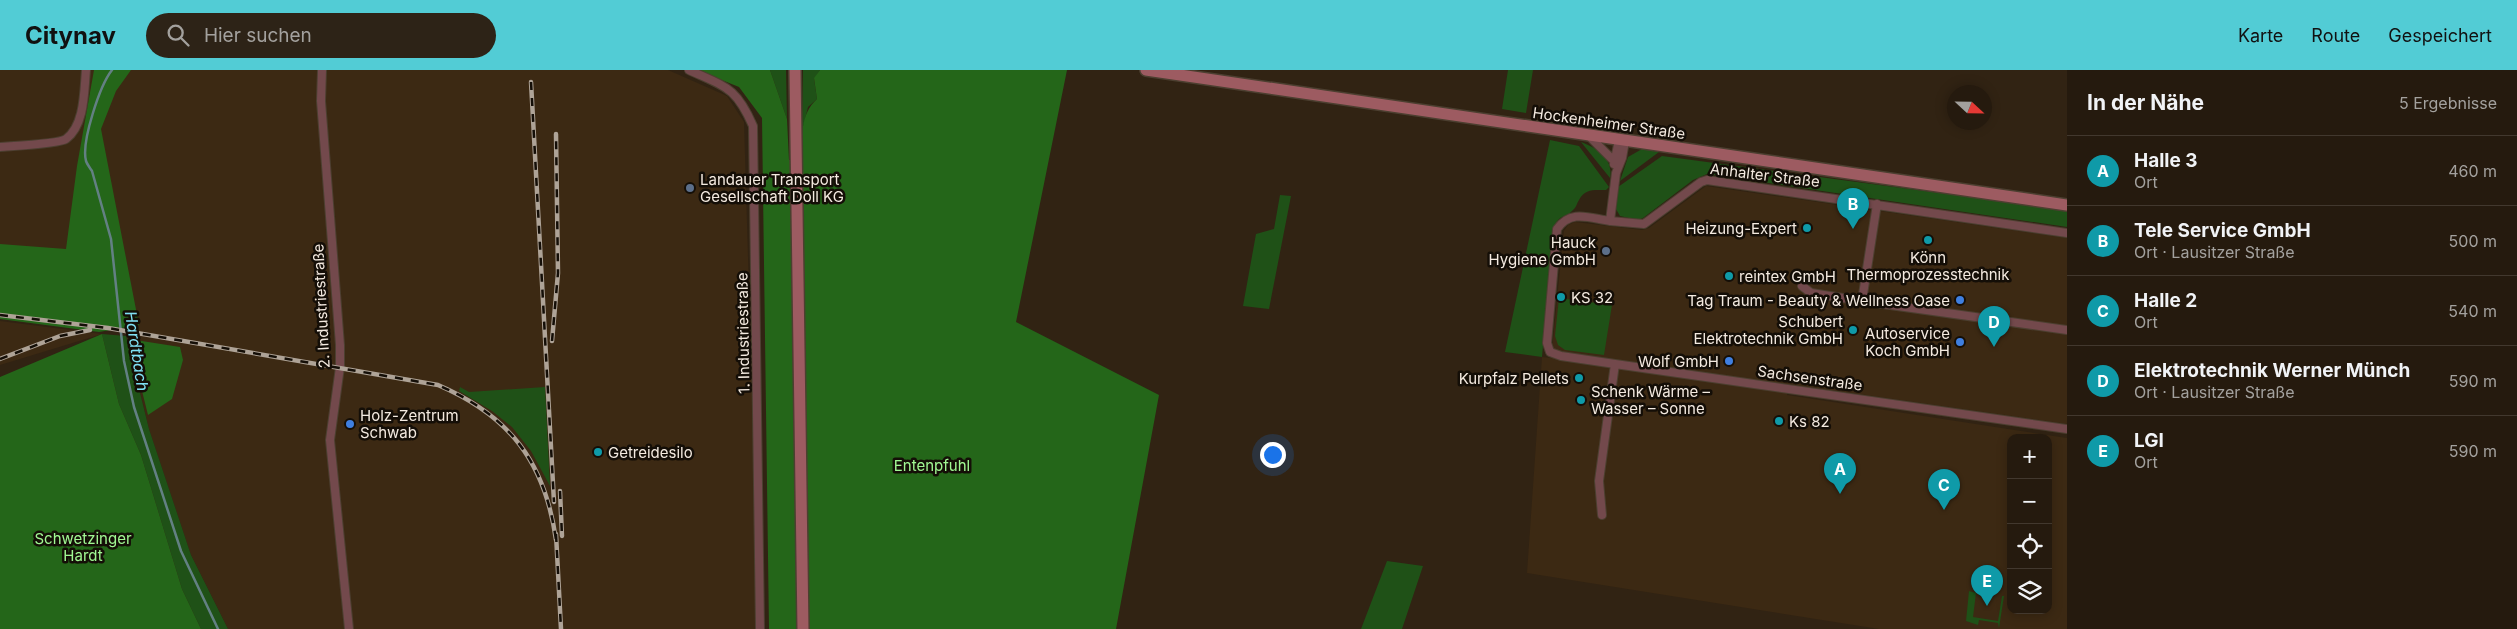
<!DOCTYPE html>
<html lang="de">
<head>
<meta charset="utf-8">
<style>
	:root { --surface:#251a0e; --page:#2d2317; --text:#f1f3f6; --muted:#a3a19e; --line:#42382e; --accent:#52ccd5 }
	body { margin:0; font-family:Inter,sans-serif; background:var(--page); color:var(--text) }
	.controls { position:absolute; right:15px; bottom:15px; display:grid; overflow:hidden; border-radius:10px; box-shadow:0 2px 12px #0003 }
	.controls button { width:45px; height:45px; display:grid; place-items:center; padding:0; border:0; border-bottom:1px solid var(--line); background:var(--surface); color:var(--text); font:25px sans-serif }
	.compass { position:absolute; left:1947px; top:15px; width:45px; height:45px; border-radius:50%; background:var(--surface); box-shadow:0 2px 12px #0003; rotate:112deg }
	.you { position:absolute; left:1272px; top:384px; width:18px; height:18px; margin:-12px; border:4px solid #fff; border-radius:50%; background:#1a73e8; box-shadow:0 0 0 8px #1a73e833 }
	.badge { display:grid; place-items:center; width:32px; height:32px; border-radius:50%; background:var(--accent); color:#fff; font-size:16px; font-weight:700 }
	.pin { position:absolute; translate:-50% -41px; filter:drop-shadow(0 1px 2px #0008) }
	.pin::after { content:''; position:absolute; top:26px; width:18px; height:15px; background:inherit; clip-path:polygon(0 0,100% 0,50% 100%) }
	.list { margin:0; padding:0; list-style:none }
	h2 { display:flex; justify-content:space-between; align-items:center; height:65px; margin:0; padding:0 20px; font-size:21px }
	h2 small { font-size:16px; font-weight:400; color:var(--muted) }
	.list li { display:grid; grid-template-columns:32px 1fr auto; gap:15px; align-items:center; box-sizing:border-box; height:70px; padding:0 20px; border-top:1px solid var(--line) }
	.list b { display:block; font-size:19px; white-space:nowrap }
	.list p { margin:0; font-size:16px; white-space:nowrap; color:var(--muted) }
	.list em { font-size:16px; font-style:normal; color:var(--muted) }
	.icon { flex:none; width:28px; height:28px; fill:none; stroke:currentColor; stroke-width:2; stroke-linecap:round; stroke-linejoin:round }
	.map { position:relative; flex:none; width:2067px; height:559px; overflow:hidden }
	header { display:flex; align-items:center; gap:30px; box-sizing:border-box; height:70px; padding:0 25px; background:var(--accent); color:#111 }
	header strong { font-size:24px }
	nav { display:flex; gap:28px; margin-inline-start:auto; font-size:18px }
	.search { width:350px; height:45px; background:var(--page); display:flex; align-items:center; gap:12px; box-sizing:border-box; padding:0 18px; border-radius:28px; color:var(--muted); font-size:19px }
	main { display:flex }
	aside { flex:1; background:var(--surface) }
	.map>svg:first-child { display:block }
	.built { fill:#3c2913; fill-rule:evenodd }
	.green { fill:#1f5117 }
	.forest { fill:#246619 }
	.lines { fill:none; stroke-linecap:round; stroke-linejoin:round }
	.stream { stroke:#638083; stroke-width:2.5 }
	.street-casing { stroke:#4c3f30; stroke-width:10 }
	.secondary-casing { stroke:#4c3f30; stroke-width:14 }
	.street { stroke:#73494c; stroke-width:8 }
	.secondary { stroke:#9d5b61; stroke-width:11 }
	.rail-casing { stroke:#aea397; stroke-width:4.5 }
	.rail { stroke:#140e07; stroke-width:2.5; stroke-dasharray:8; stroke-linecap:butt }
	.service-dot { fill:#5c6f8a; stroke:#140e07; stroke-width:2 }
	.culture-dot { fill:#0f9aa8; stroke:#140e07; stroke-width:2 }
	.shop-dot { fill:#3f7fe0; stroke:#140e07; stroke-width:2 }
	.labels { text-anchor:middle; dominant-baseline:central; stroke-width:5; stroke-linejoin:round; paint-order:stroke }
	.street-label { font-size:15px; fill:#f4eae0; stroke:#140e07 }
	.poi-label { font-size:15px; fill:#f4eae0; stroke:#140e07; text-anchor:start }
	.park-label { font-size:15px; fill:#a1f893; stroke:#140e07 }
	.water-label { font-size:16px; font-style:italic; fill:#80e0f4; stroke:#140e07 }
</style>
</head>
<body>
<header>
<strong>Citynav</strong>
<div class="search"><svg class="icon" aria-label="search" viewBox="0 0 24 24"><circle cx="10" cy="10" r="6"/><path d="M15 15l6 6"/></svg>Hier suchen</div>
<nav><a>Karte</a><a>Route</a><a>Gespeichert</a></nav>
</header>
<main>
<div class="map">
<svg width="2067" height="559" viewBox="0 0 2067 559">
	<rect width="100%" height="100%" fill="#312313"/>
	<!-- built -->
	<path class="built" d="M0 0H668L727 26 744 52 759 559H228L191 485 149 359 126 266 112 169 69 186 0 183Z
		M1706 116 2067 168V354L1789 314 1787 325 2067 368V559H1879L1527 503 1542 287 1551 288 1564 161 1568 155 1575 152 1642 160 1649 158ZM2011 368H2048V540H2011Z
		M0 251 102 264 0 295Z"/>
	<!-- green -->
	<path class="green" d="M770 0H786L787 49Z
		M803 0H820L814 9 817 29 808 37 802 62Z
		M1508 0H1533L1526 43 1502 39Z
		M1550 70 1579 76 1609 117 1606 120C1595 120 1585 118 1579 130 1577 133 1576 138 1573 140 1566 148 1559 144 1554 157L1542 287 1505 282Z
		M1581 72C1597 78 1614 89 1610 108Z
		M1642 79 1659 82 1620 111 1628 87Z
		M1662 86 2067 140V157L1707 104 1693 110 1643 148 1638 150 1620 146 1616 139 1618 117Z
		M1280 125 1291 126 1269 239 1243 236 1256 164 1274 159Z
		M1559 228 1612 235 1604 285 1565 280 1558 275 1555 266Z
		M102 264 126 266 149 359 191 485 228 559H201L182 519 141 385 119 334Z
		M460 317 469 322 545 317 550 416 531 381 512 357 492 341 459 321Z
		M1387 491 1423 496 1402 559H1361Z
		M1969 521 1976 523 1973 547 1998 551 2002 526H2004L1999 558 1998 553 1979 550 1978 555 1966 551Z"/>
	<!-- forest -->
	<path class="forest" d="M94 0H131L116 21 101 59 139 255 99 262 0 249V174L66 179 77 96Z
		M697 0H770L787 49 789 90 801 89C802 68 800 44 817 29L814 8 820 0H1067L1016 252 1159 325 1116 559H769L762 48 739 17Z
		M102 264 119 334 141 385 182 519 201 559H0V307Z
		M129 269 180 277 183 290 172 329 148 345Z"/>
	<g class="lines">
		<!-- stream -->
		<path class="stream" d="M112 0C100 15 81 72 86 91 87 94 90 98 92 101L111 169 124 291 134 337 181 481 218 559"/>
		<defs>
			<path id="street" d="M322 0 321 31 340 275V297L330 370 349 559
				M689 0C726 17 736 17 753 56L760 559
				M1589 66 1614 91
				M1625 71 1622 88 1616 103 1610 151 1644 154 1701 112 1707 110 2067 163
				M0 77C11 76 59 74 66 69 85 55 84 21 86 0
				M1614 94 1619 70
				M1877 134 1862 231 2067 260
				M1610 151C1589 148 1571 139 1557 159L1547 273 1550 282 1561 286 1615 294 2067 359
				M1802 216 1811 223 1862 231
				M1602 445 1599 411 1615 294"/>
			<path id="secondary" d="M795 0 803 559
				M1146 0 2067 135"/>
		</defs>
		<!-- street casing -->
		<use href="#street" class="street-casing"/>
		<!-- secondary casing -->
		<use href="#secondary" class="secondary-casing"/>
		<!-- street -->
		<use href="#street" class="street"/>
		<!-- secondary -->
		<use href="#secondary" class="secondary"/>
		<defs>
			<path id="rail" d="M531 12 554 432
				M0 245 108 258 438 315C510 346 545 392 556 470
				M552 271 558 203 556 64
				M0 289 60 266 90 260
				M560 421 562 466
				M556 464 561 559"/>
		</defs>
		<!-- rail casing -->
		<use href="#rail" class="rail-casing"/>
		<!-- rail -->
		<use href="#rail" class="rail"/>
	</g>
	<!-- markers -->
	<g class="service-dot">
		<circle cx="690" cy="118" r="5"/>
		<circle cx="1606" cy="181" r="5"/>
	</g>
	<g class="culture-dot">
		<circle cx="1807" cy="158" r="5"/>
		<circle cx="1928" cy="170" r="5"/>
		<circle cx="1729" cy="206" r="5"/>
		<circle cx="1561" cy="227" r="5"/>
		<circle cx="1853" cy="260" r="5"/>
		<circle cx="1579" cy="308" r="5"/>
		<circle cx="1581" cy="330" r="5"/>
		<circle cx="1779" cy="351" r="5"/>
		<circle cx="598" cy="382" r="5"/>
	</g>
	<g class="shop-dot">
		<circle cx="1960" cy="230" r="5"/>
		<circle cx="1960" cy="272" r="5"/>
		<circle cx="1729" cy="291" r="5"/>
		<circle cx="350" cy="354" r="5"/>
	</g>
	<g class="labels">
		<!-- street labels -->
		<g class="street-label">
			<text transform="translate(1609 53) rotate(8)">Hockenheimer Straße</text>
			<text transform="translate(1765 105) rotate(7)">Anhalter Straße</text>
			<text transform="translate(321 236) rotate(-93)">2. Industriestraße</text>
			<text transform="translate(743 263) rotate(-91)">1. Industriestraße</text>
			<text transform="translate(1810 308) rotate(8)">Sachsenstraße</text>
		</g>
		<!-- poi labels -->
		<g class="poi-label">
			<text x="700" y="109">Landauer Transport<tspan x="700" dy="17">Gesellschaft Doll KG</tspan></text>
			<text x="1797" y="158" text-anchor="end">Heizung-Expert</text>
			<text x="1596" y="172" text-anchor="end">Hauck<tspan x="1596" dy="17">Hygiene GmbH</tspan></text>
			<text x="1928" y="187" text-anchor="middle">Könn<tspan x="1928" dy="17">Thermoprozesstechnik</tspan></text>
			<text x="1739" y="206">reintex GmbH</text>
			<text x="1571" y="227">KS 32</text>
			<text x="1950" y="230" text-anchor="end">Tag Traum - Beauty &amp; Wellness Oase</text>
			<text x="1843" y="251" text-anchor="end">Schubert<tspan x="1843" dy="17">Elektrotechnik GmbH</tspan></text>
			<text x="1950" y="263" text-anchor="end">Autoservice<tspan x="1950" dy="17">Koch GmbH</tspan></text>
			<text x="1719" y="291" text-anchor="end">Wolf GmbH</text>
			<text x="1569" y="308" text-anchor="end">Kurpfalz Pellets</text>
			<text x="1591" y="321">Schenk Wärme –<tspan x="1591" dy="17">Wasser – Sonne</tspan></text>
			<text x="360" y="345">Holz-Zentrum<tspan x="360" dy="17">Schwab</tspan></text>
			<text x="1789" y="351">Ks 82</text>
			<text x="608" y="382">Getreidesilo</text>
		</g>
		<!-- park labels -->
		<g class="park-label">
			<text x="932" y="395">Entenpfuhl</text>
			<text x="83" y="468">Schwetzinger<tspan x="83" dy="17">Hardt</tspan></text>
		</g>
		<!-- water labels -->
		<g class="water-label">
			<text transform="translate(137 281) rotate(81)">Hardtbach</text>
		</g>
	</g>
</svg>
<div class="controls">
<button>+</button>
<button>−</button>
<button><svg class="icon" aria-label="locate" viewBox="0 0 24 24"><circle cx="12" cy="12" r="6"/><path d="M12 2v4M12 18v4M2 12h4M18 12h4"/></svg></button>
<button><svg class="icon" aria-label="layers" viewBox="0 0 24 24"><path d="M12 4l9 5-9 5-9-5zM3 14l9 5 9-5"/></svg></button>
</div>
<svg class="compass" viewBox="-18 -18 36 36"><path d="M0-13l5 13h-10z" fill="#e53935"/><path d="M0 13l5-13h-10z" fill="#a3a19e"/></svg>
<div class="you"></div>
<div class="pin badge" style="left:1840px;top:424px;background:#0f9aa8">A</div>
<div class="pin badge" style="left:1853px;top:159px;background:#0f9aa8">B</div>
<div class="pin badge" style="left:1944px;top:440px;background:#0f9aa8">C</div>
<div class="pin badge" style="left:1994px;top:277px;background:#0f9aa8">D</div>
<div class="pin badge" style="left:1987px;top:536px;background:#0f9aa8">E</div>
</div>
<aside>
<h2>In der Nähe<small>5 Ergebnisse</small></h2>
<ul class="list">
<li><span class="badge" style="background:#0f9aa8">A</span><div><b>Halle 3</b><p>Ort</p></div><em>460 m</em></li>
<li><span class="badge" style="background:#0f9aa8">B</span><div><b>Tele Service GmbH</b><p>Ort · Lausitzer Straße</p></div><em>500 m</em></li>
<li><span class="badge" style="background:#0f9aa8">C</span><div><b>Halle 2</b><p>Ort</p></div><em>540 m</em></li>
<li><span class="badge" style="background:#0f9aa8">D</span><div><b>Elektrotechnik Werner Münch</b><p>Ort · Lausitzer Straße</p></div><em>590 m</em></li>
<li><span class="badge" style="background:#0f9aa8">E</span><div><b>LGI</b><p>Ort</p></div><em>590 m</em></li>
</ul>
</aside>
</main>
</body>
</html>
